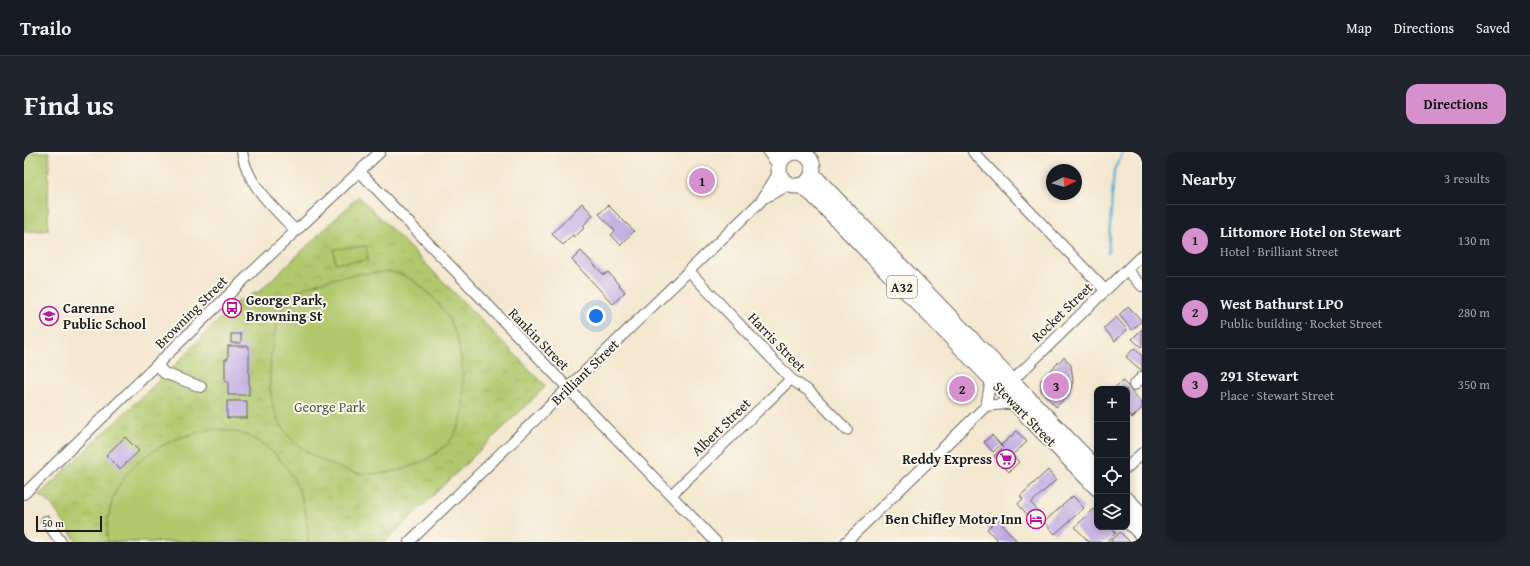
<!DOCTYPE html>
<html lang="en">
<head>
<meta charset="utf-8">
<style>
	:root { --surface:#171b24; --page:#20242c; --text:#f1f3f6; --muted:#9ea1a6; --line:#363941; --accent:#d690ce }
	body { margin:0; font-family:"Gentium Book Plus",serif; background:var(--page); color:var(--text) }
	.controls { position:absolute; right:12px; bottom:12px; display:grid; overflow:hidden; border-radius:8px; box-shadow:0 2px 6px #0003 }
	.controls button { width:36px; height:36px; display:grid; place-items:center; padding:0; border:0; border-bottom:1px solid var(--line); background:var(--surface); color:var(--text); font:20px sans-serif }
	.compass { position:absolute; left:1022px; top:12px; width:36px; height:36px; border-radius:50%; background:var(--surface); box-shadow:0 2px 6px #0003; rotate:85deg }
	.scale { position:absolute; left:12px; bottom:10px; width:66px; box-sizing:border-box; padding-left:4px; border:2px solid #1c1c1c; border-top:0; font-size:11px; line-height:14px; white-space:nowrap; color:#1c1c1c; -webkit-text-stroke:3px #fbf7ec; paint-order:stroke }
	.you { position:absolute; left:572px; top:164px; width:14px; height:14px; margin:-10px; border:3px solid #fff; border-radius:50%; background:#1a73e8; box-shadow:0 0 0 6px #1a73e833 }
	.badge { display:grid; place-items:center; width:26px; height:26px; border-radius:50%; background:var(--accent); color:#111; font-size:13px; font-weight:700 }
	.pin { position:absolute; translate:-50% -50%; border:2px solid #fff; box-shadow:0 1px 4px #0006 }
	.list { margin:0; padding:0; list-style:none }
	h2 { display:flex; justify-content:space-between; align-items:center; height:52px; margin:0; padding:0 16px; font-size:17px }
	h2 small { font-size:13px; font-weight:400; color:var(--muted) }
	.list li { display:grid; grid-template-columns:26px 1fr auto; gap:12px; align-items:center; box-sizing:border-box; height:72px; padding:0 16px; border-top:1px solid var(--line) }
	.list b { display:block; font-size:15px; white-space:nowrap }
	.list p { margin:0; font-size:13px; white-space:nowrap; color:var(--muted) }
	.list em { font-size:13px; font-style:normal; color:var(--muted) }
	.icon { flex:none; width:22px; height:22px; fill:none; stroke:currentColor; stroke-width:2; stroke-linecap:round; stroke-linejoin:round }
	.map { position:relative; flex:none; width:1118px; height:390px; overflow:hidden; border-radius:12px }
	header { display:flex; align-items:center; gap:24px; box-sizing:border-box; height:56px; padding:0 20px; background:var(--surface); border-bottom:1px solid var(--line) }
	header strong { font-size:19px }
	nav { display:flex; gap:22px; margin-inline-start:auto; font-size:14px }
	.intro { display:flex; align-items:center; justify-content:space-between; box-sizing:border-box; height:96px; padding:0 24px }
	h1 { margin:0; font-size:28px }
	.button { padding:10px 18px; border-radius:12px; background:var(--accent); color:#111; font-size:14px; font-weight:700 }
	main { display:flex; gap:24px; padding:0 24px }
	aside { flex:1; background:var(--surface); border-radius:12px; box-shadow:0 2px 6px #0003 }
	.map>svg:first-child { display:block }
	.park { fill:url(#park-crowns); stroke:#667244 }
	.garden { fill:#b1c86d; stroke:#667244 }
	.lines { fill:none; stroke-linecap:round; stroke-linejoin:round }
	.stream { stroke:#5eacd7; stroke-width:2.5 }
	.building { fill:#bda8e1 }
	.minor-casing { stroke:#67635b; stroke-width:12 }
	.highway-casing { stroke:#67635b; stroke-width:17 }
	.minor { stroke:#fff; stroke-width:10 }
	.highway { stroke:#fff; stroke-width:15 }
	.labels { text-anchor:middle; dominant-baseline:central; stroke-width:4; stroke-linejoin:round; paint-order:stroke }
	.shield { fill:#fbf7ec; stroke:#5f5e5a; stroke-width:1 }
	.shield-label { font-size:13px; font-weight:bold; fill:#1c1c1c }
	.poi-label { font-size:14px; font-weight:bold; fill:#1c1c1c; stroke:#fbf7ec; text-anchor:start }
	.street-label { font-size:14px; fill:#1c1c1c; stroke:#fbf7ec }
	.park-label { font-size:14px; fill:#505838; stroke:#fbf7ec }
</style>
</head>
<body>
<header>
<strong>Trailo</strong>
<nav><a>Map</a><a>Directions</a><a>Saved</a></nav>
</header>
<div class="intro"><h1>Find us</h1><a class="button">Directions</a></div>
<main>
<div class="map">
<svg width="1118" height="390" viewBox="0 0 1118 390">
	<defs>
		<pattern id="park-crowns" width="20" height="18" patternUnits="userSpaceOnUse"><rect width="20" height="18" fill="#b1c86d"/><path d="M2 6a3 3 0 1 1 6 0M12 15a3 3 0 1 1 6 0" fill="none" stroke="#98ab5e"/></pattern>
	</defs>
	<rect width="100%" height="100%" fill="#fbf7ec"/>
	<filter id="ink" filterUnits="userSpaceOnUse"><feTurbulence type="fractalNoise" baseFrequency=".025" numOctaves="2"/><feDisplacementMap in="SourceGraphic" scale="8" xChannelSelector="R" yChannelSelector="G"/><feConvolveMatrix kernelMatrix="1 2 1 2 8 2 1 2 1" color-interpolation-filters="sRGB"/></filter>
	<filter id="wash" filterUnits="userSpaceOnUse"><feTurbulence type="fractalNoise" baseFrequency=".012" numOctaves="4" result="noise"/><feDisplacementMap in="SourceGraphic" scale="16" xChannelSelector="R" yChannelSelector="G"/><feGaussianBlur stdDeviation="0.9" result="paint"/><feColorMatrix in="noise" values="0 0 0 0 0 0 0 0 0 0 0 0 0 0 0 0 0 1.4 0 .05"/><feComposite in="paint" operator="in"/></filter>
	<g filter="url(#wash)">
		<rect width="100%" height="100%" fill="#f3e7cf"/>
		<!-- park -->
		<path class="park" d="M335 44 522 234 361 390H53L27 352 15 343 150 214 212 150 236 139Z"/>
		<!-- garden -->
		<path class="garden" d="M0 0H25L24 78 0 80Z
			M342 94 344 108 311 111 310 97Z
			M365 120C380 122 390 128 401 138 432 166 438 194 439 233 440 248 440 266 432 280 415 310 366 326 334 321 322 319 311 314 300 309 247 286 240 242 249 189 252 174 257 152 269 143 290 126 339 121 365 120Z
			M189 277C251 278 285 333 284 390H84C82 379 84 367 86 357 97 308 145 285 189 277Z"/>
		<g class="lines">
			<!-- stream -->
			<path class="stream" d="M1084 101 1090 18 1099 0"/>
		</g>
		<g id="blocks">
			<!-- building -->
			<path class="building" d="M558 51 569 63 559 74 560 76 551 85 549 83 539 93 528 82Z
				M584 53 610 79 597 93 587 83 591 79 575 62Z
				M557 99 580 123 584 120 601 140 589 152 548 108Z
				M1104 154 1118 169 1108 178 1095 163Z
				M1092 165 1103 178 1091 189 1080 176Z
				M1118 177V194L1117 195 1108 187Z
				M207 182H217V191H207Z
				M204 194H225V243H204V230H201V207H204Z
				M1110 196 1118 204V219L1102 205Z
				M1040 205 1047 213 1049 229 1045 243 1032 255 1017 239V228Z
				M1099 229 1118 251V256L1108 266 1103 260V237H1089Z
				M203 249H223V266H203Z
				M993 279 1003 290 988 303 995 310 985 320 970 304 979 295 977 293Z
				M968 283 977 293 969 300 960 290Z
				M101 285 115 299 96 317 82 303Z
				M1024 318 1032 328 1007 351 1017 362 1009 369 994 352 999 347 996 344Z
				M1049 344 1060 356 1031 382 1020 370Z
				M1070 357 1073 360V375H1086L1092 381 1082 390H1065L1051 375Z
				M973 367 994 390H975L963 377Z
				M1096 380 1106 390H1086Z"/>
		</g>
	</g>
	<g filter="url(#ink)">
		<use href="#blocks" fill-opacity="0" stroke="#67635b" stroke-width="1"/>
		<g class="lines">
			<defs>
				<path id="minor" d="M218 0C223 33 250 56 272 79
					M949 0 1081 138
					M336 20 692 390
					M742 45 765 33
					M1103 118 1118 134
					M665 119 767 227 786 240 823 278
					M134 213 140 221 177 235
					M967 227 962 254 990 251
					M984 233 1118 103
					M1110 233 1118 225
					M1103 316 1118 301
					M0 342 227 121 356 0
					M647 343 767 227
					M22 369 37 390
					M385 390 737 49 755 20
					M822 390 962 254"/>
				<path id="highway" d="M755 17a17 17 0 1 1 34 0a17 17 0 1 1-34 0Z
					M747 0 756 12
					M789 23 1073 317
					M777 34 789 43 1073 336
					M1103 348 1118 363
					M1103 367 1118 382"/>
			</defs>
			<!-- minor casing -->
			<use href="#minor" class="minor-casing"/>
			<!-- highway casing -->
			<use href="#highway" class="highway-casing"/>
			<!-- minor -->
			<use href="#minor" class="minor"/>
			<!-- highway -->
			<use href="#highway" class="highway"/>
		</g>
	</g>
	<!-- icons -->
	<defs>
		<symbol id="bus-ring" viewBox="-11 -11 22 22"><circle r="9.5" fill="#fbf7ec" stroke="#b5179e" stroke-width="1.5"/><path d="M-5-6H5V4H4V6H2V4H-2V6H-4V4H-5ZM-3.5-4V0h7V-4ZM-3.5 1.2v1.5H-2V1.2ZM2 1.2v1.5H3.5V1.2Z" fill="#b5179e"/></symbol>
		<symbol id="school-ring" viewBox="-11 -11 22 22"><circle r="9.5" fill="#fbf7ec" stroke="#b5179e" stroke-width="1.5"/><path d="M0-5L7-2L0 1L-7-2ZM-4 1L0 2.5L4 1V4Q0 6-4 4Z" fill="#b5179e"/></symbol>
		<symbol id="supermarket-ring" viewBox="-11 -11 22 22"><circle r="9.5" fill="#fbf7ec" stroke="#b5179e" stroke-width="1.5"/><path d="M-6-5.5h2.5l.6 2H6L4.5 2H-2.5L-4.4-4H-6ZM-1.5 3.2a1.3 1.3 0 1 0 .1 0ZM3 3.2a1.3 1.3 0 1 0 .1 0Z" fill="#b5179e"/></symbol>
		<symbol id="hotel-ring" viewBox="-11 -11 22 22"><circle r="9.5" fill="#fbf7ec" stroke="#b5179e" stroke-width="1.5"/><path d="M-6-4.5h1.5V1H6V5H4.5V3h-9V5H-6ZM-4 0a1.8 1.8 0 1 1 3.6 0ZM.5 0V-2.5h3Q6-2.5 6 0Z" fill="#b5179e"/></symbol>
	</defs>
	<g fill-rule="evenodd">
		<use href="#bus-ring" x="197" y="145" width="22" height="22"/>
		<use href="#school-ring" x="14" y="153" width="22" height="22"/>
		<use href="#supermarket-ring" x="971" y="296" width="22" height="22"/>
		<use href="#hotel-ring" x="1001" y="356" width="22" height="22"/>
	</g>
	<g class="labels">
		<!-- shield labels -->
		<rect class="shield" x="863" y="124" width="30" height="22" rx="3"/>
		<g class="shield-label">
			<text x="878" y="135">A32</text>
		</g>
		<!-- poi labels -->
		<g class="poi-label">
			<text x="222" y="148">George Park,<tspan x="222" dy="16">Browning St</tspan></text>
			<text x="39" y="156">Carenne<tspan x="39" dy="16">Public School</tspan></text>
			<text x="968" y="307" text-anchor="end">Reddy Express</text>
			<text x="998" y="367" text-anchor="end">Ben Chifley Motor Inn</text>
		</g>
		<!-- street labels -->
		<g class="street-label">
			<text transform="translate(167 160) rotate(-45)">Browning Street</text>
			<text transform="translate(1038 160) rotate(-44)">Rocket Street</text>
			<text transform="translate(515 187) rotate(46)">Rankin Street</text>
			<text transform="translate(753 190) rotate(46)">Harris Street</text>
			<text transform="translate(561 220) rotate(-44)">Brilliant Street</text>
			<text transform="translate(1001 262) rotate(46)">Stewart Street</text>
			<text transform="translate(697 275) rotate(-44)">Albert Street</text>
		</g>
		<!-- park labels -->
		<g class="park-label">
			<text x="306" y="255">George Park</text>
		</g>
	</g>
</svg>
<div class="controls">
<button>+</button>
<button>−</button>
<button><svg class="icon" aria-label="locate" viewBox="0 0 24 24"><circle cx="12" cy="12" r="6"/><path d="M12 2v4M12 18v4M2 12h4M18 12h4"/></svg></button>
<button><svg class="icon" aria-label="layers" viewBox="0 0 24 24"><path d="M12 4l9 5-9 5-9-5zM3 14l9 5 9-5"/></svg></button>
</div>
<svg class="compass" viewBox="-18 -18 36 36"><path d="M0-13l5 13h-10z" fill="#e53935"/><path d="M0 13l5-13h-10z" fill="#9ea1a6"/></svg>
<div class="scale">50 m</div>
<div class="you"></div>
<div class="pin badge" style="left:678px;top:29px">1</div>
<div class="pin badge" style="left:938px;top:237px">2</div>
<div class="pin badge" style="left:1032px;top:234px">3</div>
</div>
<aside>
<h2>Nearby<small>3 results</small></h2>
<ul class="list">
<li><span class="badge">1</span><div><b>Littomore Hotel on Stewart</b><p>Hotel · Brilliant Street</p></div><em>130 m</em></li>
<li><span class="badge">2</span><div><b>West Bathurst LPO</b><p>Public building · Rocket Street</p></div><em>280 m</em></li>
<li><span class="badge">3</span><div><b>291 Stewart</b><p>Place · Stewart Street</p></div><em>350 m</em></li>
</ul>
</aside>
</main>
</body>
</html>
